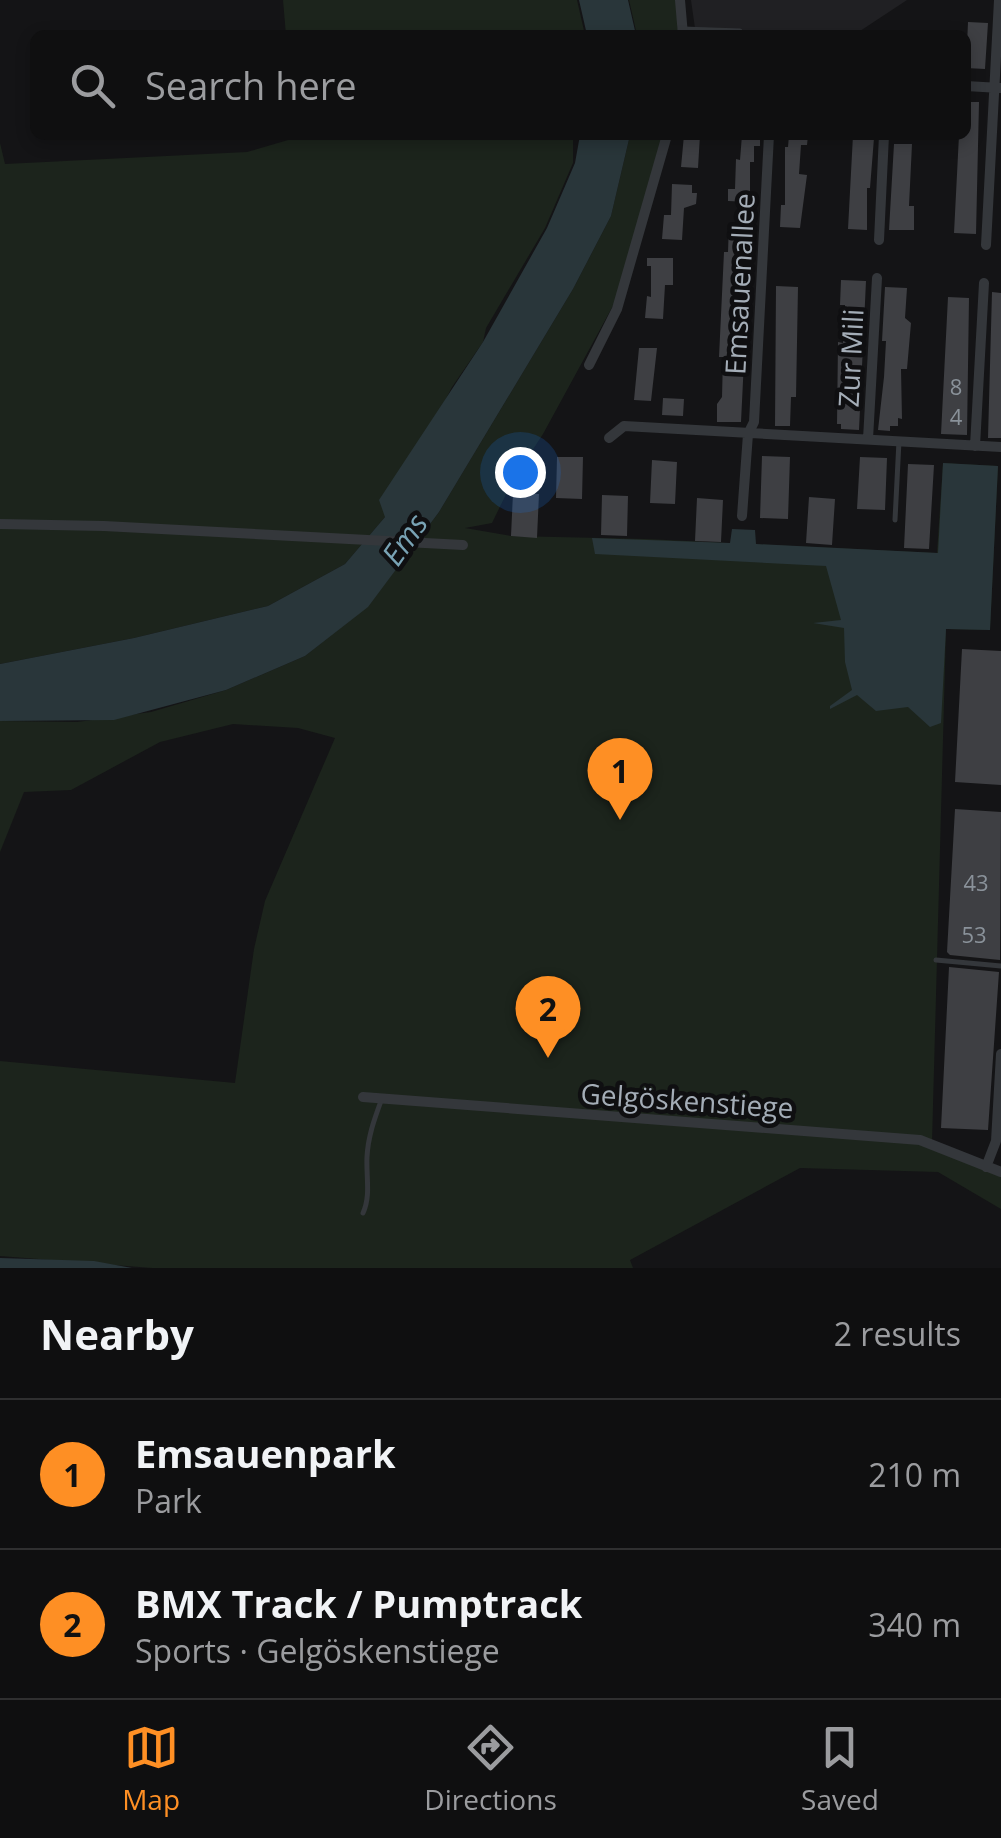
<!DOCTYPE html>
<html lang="en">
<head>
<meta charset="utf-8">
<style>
	:root { --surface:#0f0f10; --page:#1d1d1e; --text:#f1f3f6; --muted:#9b9c9f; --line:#2f2f30; --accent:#fe8f24 }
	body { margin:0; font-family:"Open Sans",sans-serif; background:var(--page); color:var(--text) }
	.you { position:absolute; left:520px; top:472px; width:35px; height:35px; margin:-25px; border:8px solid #fff; border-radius:50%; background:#1a73e8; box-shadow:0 0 0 15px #1a73e833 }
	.badge { display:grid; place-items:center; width:65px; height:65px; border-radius:50%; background:var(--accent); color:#111; font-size:32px; font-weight:700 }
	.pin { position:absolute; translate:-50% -82px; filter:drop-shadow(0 2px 5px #0008) }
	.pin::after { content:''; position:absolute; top:52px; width:35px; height:30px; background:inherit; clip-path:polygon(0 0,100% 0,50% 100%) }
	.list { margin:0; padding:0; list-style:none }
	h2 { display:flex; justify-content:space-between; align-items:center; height:130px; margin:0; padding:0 40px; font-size:42px }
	h2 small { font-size:32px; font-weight:400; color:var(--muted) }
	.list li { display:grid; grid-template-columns:65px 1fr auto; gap:30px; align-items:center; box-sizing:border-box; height:150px; padding:0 40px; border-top:2px solid var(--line) }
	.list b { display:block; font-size:38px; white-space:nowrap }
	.list p { margin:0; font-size:32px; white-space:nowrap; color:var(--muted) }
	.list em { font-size:32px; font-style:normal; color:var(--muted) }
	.icon { flex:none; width:55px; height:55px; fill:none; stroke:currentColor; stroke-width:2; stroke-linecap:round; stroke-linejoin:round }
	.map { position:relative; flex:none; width:1001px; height:1268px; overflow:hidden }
	.search { position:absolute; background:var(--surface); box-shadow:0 5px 15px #0003; left:30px; right:30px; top:30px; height:110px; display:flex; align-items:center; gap:25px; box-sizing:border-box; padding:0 35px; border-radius:15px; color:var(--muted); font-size:38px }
	.sheet { height:430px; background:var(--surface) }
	nav { display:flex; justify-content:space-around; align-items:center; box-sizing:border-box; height:140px; border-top:2px solid var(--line); background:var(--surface); font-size:28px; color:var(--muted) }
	nav a { display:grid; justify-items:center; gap:5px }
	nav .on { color:var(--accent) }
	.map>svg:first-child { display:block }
	.built { fill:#202023 }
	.green { fill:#1c241c }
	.water { fill:#29363a }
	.building { fill:#3e3f43 }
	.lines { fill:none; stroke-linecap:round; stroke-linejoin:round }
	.service { stroke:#34373b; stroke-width:5 }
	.minor { stroke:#34373b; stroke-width:10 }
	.labels { text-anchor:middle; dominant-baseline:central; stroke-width:9; stroke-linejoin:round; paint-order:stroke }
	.number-label { font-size:22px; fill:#8a929a }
	.street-label { font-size:28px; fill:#a4adb7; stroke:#0f0f11 }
	.water-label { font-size:30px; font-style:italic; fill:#79a3b5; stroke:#0f0f11 }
</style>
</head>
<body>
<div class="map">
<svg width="1001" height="1268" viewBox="0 0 1001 1268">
	<rect width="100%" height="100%" fill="#141416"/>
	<!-- built -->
	<path class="built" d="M691 0H907L854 35H696Z"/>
	<!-- green -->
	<path class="green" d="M283 0H577L585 35H286Z
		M629 0H676L680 35H637Z
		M295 135H568L573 138V163L545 228 486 328 483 342 452 387 385 517 345 564 268 606 134 638 0 664V143L5 164 247 152 295 138Z
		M630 135H664L615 302 543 434 513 480 492 523 465 528 511 536 646 539 937 553 943 463 998 466 990 630 946 629 932 1142 1001 1177V1209L938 1172 800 1168 630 1260 633 1268H152L0 1256V1061L235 1083 254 949 265 901 335 738 298 728 233 724 160 742 71 790 24 792 0 852V721L77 722 151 712 226 690 305 656 368 606 439 512 573 289 611 216Z"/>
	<!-- water -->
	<path class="water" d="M579 0H628L636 35H587Z
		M580 135H630L611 216 573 289 439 512 368 607 305 656 226 690 114 720 0 721V664L134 638 268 606 345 564 385 517 379 500 483 342 547 228 575 163Z
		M943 463 998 466 990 630 946 629 941 723 930 727 908 707 876 711 857 695 830 709V706L852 690 845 662 844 628 813 623 841 620 826 566 595 554 592 538 730 543 732 529 755 530 756 544 938 553Z
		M0 1258 94 1261 132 1268H0Z"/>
	<!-- building -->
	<path class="building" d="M968 22 988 23 985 69 966 68Z
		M966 102H979L976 234 954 233 959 135H966Z
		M684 135H700L698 168 681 167Z
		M742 135H760V146H754V162H750V202L728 201V189H735L736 159 740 160Z
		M789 135H808L807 145H801L799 174 807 175 800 228 780 227 781 205H785V147H788Z
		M853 135 874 138 870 188H867V230L848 229Z
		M894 144H912L909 206H914V230H889Z
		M672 184 692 185V193H697L696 204 684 208 682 240 662 239 664 215H671Z
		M729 224 749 225 748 301 742 300 740 340H745L741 422H717V404L722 397 723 357H719L724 252H728Z
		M647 258H673V285H665L663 319 645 318 647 296 651 297V266H647Z
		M841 280 866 281 859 430 841 429V424H837L838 342 843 343 845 305H840Z
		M776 286 798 287 796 397H791L790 426H775Z
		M885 287 907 288 905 318 911 323 907 369H901L902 419 898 418V426H890V431L878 430 884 377 886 341H882Z
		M992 292 1001 293V438H988Z
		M948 297 969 298 967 435 941 434Z
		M639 348H657L651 401 634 400Z
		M663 398 684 399 683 416 662 415Z
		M762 456 790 457 788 519 760 518Z
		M557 457H583L582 499 556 498Z
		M860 457 887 458 885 510 857 509Z
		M652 460 677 462 675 504 650 503Z
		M908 464 934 465 929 549 904 548Z
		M513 493 539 494 537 538 511 536Z
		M602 495 628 496 627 536 601 535Z
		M809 497 835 499 832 545 806 543Z
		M697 498 723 500 721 542 695 541Z
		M962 649 1001 651V785L955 782Z
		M955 809 1001 812 1000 960 950 955 947 952Z
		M949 967 999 972 988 1130 941 1128Z"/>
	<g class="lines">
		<!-- service -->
		<path class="service" d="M683 29 740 31
			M895 520 899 441
			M936 960 1001 966
			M363 1213C371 1196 366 1176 367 1157 368 1137 374 1120 381 1101"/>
		<!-- minor -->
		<path class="minor" d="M680 0 683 35
			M966 86 1000 88
			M879 240 884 135
			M986 245 999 0
			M589 365 617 309 667 135
			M609 438 624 426 1001 447
			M868 439 877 278
			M975 446 984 283
			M742 516 748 434 754 422 769 135
			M0 524 104 526 463 545
			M363 1097 920 1140 1001 1172
			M986 1167 996 1141 1001 1054"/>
	</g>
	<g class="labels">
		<!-- number labels -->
		<g class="number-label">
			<text x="956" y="386">8</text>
			<text x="956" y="416">4</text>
			<text x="976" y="882">43</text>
			<text x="974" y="934">53</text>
		</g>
		<!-- street labels -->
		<g class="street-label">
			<text transform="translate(739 284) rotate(-87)">Emsauenallee</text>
			<text transform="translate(850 358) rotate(-87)">Zur Mili</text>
			<text transform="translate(687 1100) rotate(4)">Gelgöskenstiege</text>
		</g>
		<!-- water labels -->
		<g class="water-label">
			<text transform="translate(404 539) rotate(-55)">Ems</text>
		</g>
	</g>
</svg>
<div class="you"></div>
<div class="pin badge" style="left:620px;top:820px">1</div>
<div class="pin badge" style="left:548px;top:1058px">2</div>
<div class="search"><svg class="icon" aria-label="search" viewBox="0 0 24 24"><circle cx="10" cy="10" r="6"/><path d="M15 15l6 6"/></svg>Search here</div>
</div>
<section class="sheet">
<h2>Nearby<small>2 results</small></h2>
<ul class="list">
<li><span class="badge">1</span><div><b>Emsauenpark</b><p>Park</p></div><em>210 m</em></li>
<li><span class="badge">2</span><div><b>BMX Track / Pumptrack</b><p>Sports · Gelgöskenstiege</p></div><em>340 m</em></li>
</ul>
</section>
<nav>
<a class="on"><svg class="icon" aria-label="map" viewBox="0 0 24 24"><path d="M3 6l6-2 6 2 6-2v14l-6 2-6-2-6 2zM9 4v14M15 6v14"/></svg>Map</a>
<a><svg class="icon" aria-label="directions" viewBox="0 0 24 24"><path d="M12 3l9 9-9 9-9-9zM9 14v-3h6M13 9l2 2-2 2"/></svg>Directions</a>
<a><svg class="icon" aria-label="saved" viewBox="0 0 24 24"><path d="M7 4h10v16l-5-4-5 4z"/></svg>Saved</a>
</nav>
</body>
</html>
